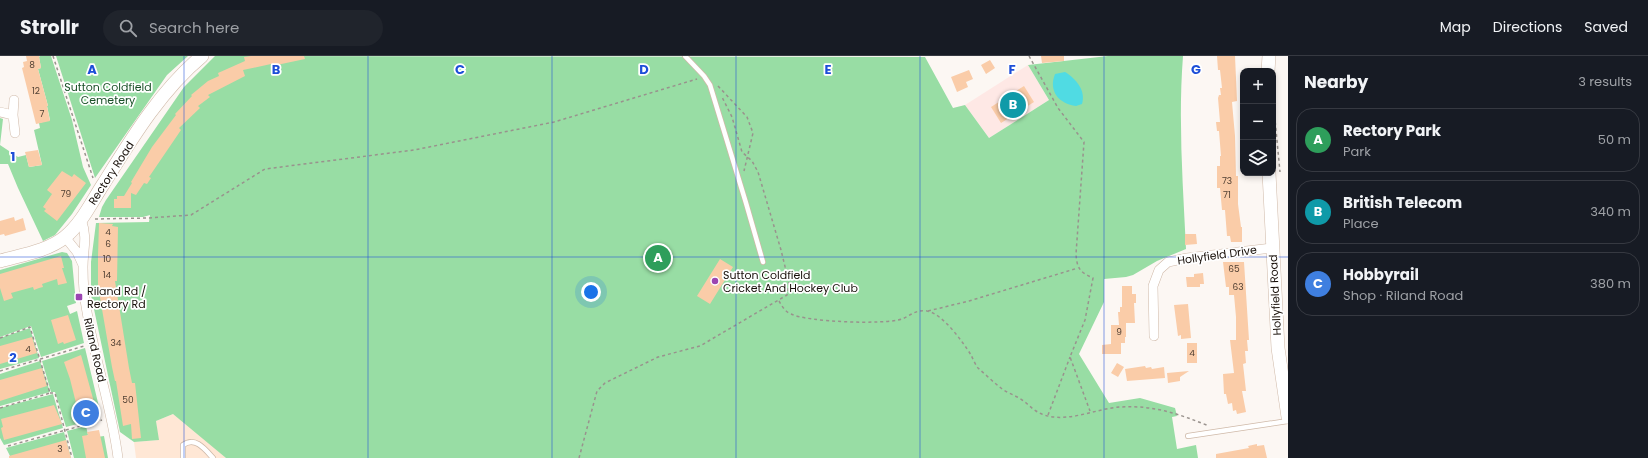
<!DOCTYPE html>
<html lang="en">
<head>
<meta charset="utf-8">
<style>
	:root { --surface:#171b24; --page:#20242c; --text:#f1f3f6; --muted:#9ea1a6; --line:#363941; --accent:#9b45b2 }
	body { margin:0; font-family:Poppins,sans-serif; background:var(--page); color:var(--text) }
	.controls { position:absolute; right:12px; top:12px; display:grid; overflow:hidden; border-radius:8px; box-shadow:0 2px 6px #0003 }
	.controls button { width:36px; height:36px; display:grid; place-items:center; padding:0; border:0; border-bottom:1px solid var(--line); background:var(--surface); color:var(--text); font:20px sans-serif }
	.you { position:absolute; left:591px; top:236px; width:14px; height:14px; margin:-10px; border:3px solid #fff; border-radius:50%; background:#1a73e8; box-shadow:0 0 0 6px #1a73e833 }
	.badge { display:grid; place-items:center; width:26px; height:26px; border-radius:50%; background:var(--accent); color:#fff; font-size:13px; font-weight:700 }
	.pin { position:absolute; translate:-50% -50%; border:2px solid #fff; box-shadow:0 1px 4px #0006 }
	.list { margin:0; padding:0; list-style:none }
	h2 { display:flex; justify-content:space-between; align-items:center; height:52px; margin:0; padding:0 16px; font-size:17px }
	h2 small { font-size:13px; font-weight:400; color:var(--muted) }
	.list li { display:grid; grid-template-columns:26px 1fr auto; gap:12px; align-items:center; box-sizing:border-box; height:64px; margin:0 8px 8px; padding:0 8px; border:1px solid var(--line); border-radius:16px }
	.list b { display:block; font-size:15px; white-space:nowrap }
	.list p { margin:0; font-size:13px; white-space:nowrap; color:var(--muted) }
	.list em { font-size:13px; font-style:normal; color:var(--muted) }
	.icon { flex:none; width:22px; height:22px; fill:none; stroke:currentColor; stroke-width:2; stroke-linecap:round; stroke-linejoin:round }
	.map { position:relative; flex:none; width:1288px; height:402px; overflow:hidden }
	header { display:flex; align-items:center; gap:24px; box-sizing:border-box; height:56px; padding:0 20px; background:var(--surface); border-bottom:1px solid var(--line) }
	header strong { font-size:19px }
	nav { display:flex; gap:22px; margin-inline-start:auto; font-size:14px }
	.search { width:280px; height:36px; background:var(--page); display:flex; align-items:center; gap:10px; box-sizing:border-box; padding:0 14px; border-radius:22px; color:var(--muted); font-size:15px }
	main { display:flex }
	aside { flex:1; background:var(--surface) }
	.map>svg:first-child { display:block }
	.commercial { fill:#fee8e5 }
	.built { fill:#ffe7d5 }
	.green { fill:#98dda4 }
	.water { fill:#50dbe3 }
	.building { fill:#facca8 }
	.lines { fill:none; stroke-linecap:round; stroke-linejoin:round }
	.lane-casing { stroke:#cfb9a8; stroke-width:6 }
	.street-casing { stroke:#cfb9a8; stroke-width:10 }
	.secondary-casing { stroke:#cfb9a8; stroke-width:14 }
	.path { stroke:#99928d; stroke-width:1.5; stroke-dasharray:3 3; stroke-linecap:butt }
	.lane { stroke:#fff; stroke-width:4.5 }
	.street { stroke:#fff; stroke-width:9 }
	.secondary { stroke:#fff; stroke-width:13 }
	.grid { fill:none; stroke:#1d4ed8; stroke-width:1; stroke-opacity:0.55 }
	.poi-dot { fill:#9b45b2; stroke:#fff; stroke-width:1.5 }
	.labels { text-anchor:middle; dominant-baseline:central; stroke-width:3.5; stroke-linejoin:round; paint-order:stroke }
	.number-label { font-size:9px; fill:#503f32 }
	.park-label { font-size:11px; fill:#1a5128; stroke:#fff }
	.street-label { font-size:11px; fill:#18100a; stroke:#fff }
	.poi-label { font-size:11px; fill:#18100a; stroke:#fff; text-anchor:start }
	.grid-label { font-size:13px; text-anchor:middle; font-weight:bold; fill:#1d4ed8; stroke:#fff; stroke-width:3.5; stroke-linejoin:round; paint-order:stroke }
</style>
</head>
<body>
<header>
<strong>Strollr</strong>
<div class="search"><svg class="icon" aria-label="search" viewBox="0 0 24 24"><circle cx="10" cy="10" r="6"/><path d="M15 15l6 6"/></svg>Search here</div>
<nav><a>Map</a><a>Directions</a><a>Saved</a></nav>
</header>
<main>
<div class="map">
<svg width="1288" height="402" viewBox="0 0 1288 402">
	<rect width="100%" height="100%" fill="#fcf7f3"/>
	<!-- commercial -->
	<path class="commercial" d="M1028 9 1049 44 989 82 965 49Z"/>
	<!-- built -->
	<path class="built" d="M173 358 187 368 226 402H136L134 386 158 384 156 365Z"/>
	<!-- green -->
	<path class="green" d="M40 0H51L72 64 83 111 91 129 72 158 55 179 43 185 18 132 8 108H0V62L3 63 0 89 18 101 26 99 29 111 42 109 34 74 40 72 39 67 50 64 47 50H48L38 13 41 12 39 1Z
		M56 0H188L167 19 95 122Z
		M215 0 925 1 953 52 965 49 989 82 1049 44 1028 9 1108 0H1183C1178 65 1183 129 1186 193L1157 205 1133 219 1126 221 1104 223V246L1079 298 1109 347 1140 342 1175 352 1177 360 1172 361 1177 393 1196 389 1198 402H226L173 358 156 365 159 384 134 386 120 376 91 239V206L96 167 149 166 150 159 143 161H99L102 151 106 144 184 31Z
		M62 196 67 197 72 205 76 247 67 250 70 258 77 255 84 287 41 301 31 270 0 281V214Z
		M30 272 39 302 0 313V282Z
		M85 292 99 351 77 356 78 359 83 358 85 366 66 371 55 336H51L42 305Z
		M40 305 50 336 0 350V318Z
		M53 338 63 372 4 389 0 382V352Z
		M86 370 88 379 83 383 104 380 108 402H74L67 375Z
		M64 376 71 402H11L6 392Z"/>
	<!-- water -->
	<path class="water" d="M1065 16C1076 23 1086 34 1082 48L1076 50C1059 48 1048 35 1055 18Z"/>
	<!-- building -->
	<path class="building" d="M26 0H39L41 12 38 13 48 50H47L50 65 36 68 22 12 24 11 23 6 27 5Z
		M251 0H304L305 3 272 10 271 8 243 14 245 20 208 39 210 41 198 50 200 52 179 72 181 74 149 121 151 122 147 128 144 127 136 139 131 137V152H114V143H117V140H124L132 127 131 126 152 91 176 59 175 58 192 40 191 39 208 25 219 20 218 17 245 5 244 1Z
		M1041 0H1064V5L1042 7Z
		M1217 0H1235L1237 45 1232 46 1235 80 1236 120H1238V148L1241 171H1242V186H1231L1230 180H1227L1225 154H1222L1220 132H1217V110H1220V100H1221L1219 75H1217L1216 66H1220L1218 42 1219 39H1221L1220 32H1222L1220 14H1218Z
		M990 4 995 12 986 18 981 9Z
		M969 14 973 23 966 26 968 31 957 36 951 21Z
		M1024 30 1034 46 1001 67 991 51Z
		M38 94 42 109 29 111 25 96Z
		M62 115 72 121 74 118 86 127 57 165 44 155 46 153 43 151 52 138 47 134Z
		M14 161 15 165 23 162 26 174 5 180 4 178 0 179V165Z
		M99 167 113 168 112 170 118 171 117 225H115L129 312 132 327H135L141 382 132 383 131 368 123 370 116 325H115L112 311 98 230V200Z
		M1185 178H1196L1197 188 1185 189Z
		M61 200 64 212H62L67 227 58 229 57 223 42 228 43 231 39 232 34 234 33 231 11 237 13 242 4 245 0 232V218Z
		M720 203 733 211 710 248 697 240Z
		M1223 206H1244L1249 284H1247L1248 295H1245L1246 307 1243 308 1246 335H1242L1246 356 1237 358 1236 354 1233 355 1232 347 1228 348 1226 338H1224L1223 318 1234 317 1230 284H1236V261L1234 239H1229V231H1226Z
		M1203 217 1204 228H1200V231H1187L1186 221H1194V218Z
		M1122 230H1132V238H1136V247H1134L1135 267H1126V281H1125V287H1121V298H1102V289L1111 288V269H1119L1118 256H1120V251H1122Z
		M1188 248 1191 282 1181 283V279L1178 280 1174 249Z
		M68 259 76 284 64 288 63 286 58 288 51 264Z
		M32 281 37 297 0 308V290Z
		M1187 287H1197V307H1187Z
		M81 299 97 357 84 360 83 358 79 359 70 323 64 306Z
		M1117 307 1124 311 1118 321 1111 317Z
		M1145 310 1146 312 1151 311 1152 313 1164 311 1165 322 1127 325 1125 313Z
		M42 312 47 330 0 345V324Z
		M1189 315 1180 321V325L1168 327 1167 317Z
		M54 349 62 368 4 384 1 372 3 371 1 363Z
		M99 374 105 402H86L82 380 88 379 87 376Z
		M66 384 71 402H9V400Z
		M1257 388V390L1264 389 1267 402H1216V398L1249 392 1248 390Z"/>
	<g class="lines">
		<defs>
			<path id="lane" d="M685 0 704 20 710 29 746 147 763 206
				M1188 380 1288 365
				M183 402V389C195 380 205 393 213 402"/>
			<path id="street" d="M14 44 13 59 15 77
				M0 56 13 59
				M81 163C88 182 83 193 83 211 83 226 84 241 87 256 95 305 112 353 118 402
				M65 181 77 196 83 209
				M1154 280 1153 230 1159 214 1168 206 1187 202 1272 192"/>
			<path id="secondary" d="M1268 15 1269 0
				M1269 117 1278 292 1288 361
				M0 205C21 199 48 195 65 181 82 167 92 145 104 127 132 82 161 34 202 0"/>
		</defs>
		<!-- lane casing -->
		<use href="#lane" class="lane-casing"/>
		<!-- street casing -->
		<use href="#street" class="street-casing"/>
		<!-- secondary casing -->
		<use href="#secondary" class="secondary-casing"/>
		<!-- path -->
		<path class="path" d="M53 0 93 122
			M1029 0 1058 52 1084 86 1076 198C1077 213 1080 216 1093 222L1085 264 1070 301 1090 355
			M1274 24V53L1280 116
			M718 30 747 61 753 77 744 115
			M95 163 148 162 191 159 265 113 414 94 554 66 697 23
			M779 245C782 250 785 256 791 258 807 266 884 269 902 263 910 260 916 253 927 255 942 257 963 286 971 299 973 303 975 308 978 312 985 318 993 326 1001 332 1007 337 1015 339 1022 344 1027 347 1031 352 1036 355 1061 371 1095 352 1121 351 1154 349 1179 358 1209 370
			M928 255 969 245 1078 212
			M0 282 30 271 50 337 0 352
			M0 315 84 290
			M50 337H55L72 402
			M1048 359 1070 301
			M8 390 102 364
			M579 402 597 335 605 327 613 323 658 301 700 290 787 239 789 227 781 194 758 116 752 105 742 96 732 61 722 41"/>
		<!-- lane -->
		<use href="#lane" class="lane"/>
		<!-- street -->
		<use href="#street" class="street"/>
		<!-- secondary -->
		<use href="#secondary" class="secondary"/>
	</g>
	<!-- grid -->
	<path class="grid" d="M184 0V402M368 0V402M552 0V402M736 0V402M920 0V402M1104 0V402M0 201H1288"/>
	<!-- markers -->
	<g class="poi-dot">
		<circle cx="715" cy="225" r="4"/>
		<rect x="75" y="237" width="8" height="8" rx="2"/>
	</g>
	<g class="labels">
		<!-- number labels -->
		<g class="number-label">
			<text x="32" y="9">8</text>
			<text x="36" y="35">12</text>
			<text x="42" y="58">7</text>
			<text x="1227" y="125">73</text>
			<text x="66" y="138">79</text>
			<text x="1227" y="139">71</text>
			<text x="108" y="176">4</text>
			<text x="108" y="188">6</text>
			<text x="107" y="203">10</text>
			<text x="1234" y="213">65</text>
			<text x="107" y="219">14</text>
			<text x="1238" y="231">63</text>
			<text x="1119" y="276">9</text>
			<text x="116" y="287">34</text>
			<text x="28" y="293">4</text>
			<text x="1192" y="297">4</text>
			<text x="128" y="344">50</text>
			<text x="60" y="393">3</text>
		</g>
		<!-- park labels -->
		<g class="park-label">
			<text x="108" y="31">Sutton Coldfield<tspan x="108" dy="13">Cemetery</tspan></text>
		</g>
		<!-- street labels -->
		<g class="street-label">
			<text transform="translate(111 117) rotate(-57)">Rectory Road</text>
			<text transform="translate(1217 199) rotate(-8)">Hollyfield Drive</text>
			<text transform="translate(1275 239) rotate(-93)">Hollyfield Road</text>
			<text transform="translate(95 294) rotate(77)">Riland Road</text>
		</g>
		<!-- poi labels -->
		<g class="poi-label">
			<text x="723" y="219">Sutton Coldfield<tspan x="723" dy="13">Cricket And Hockey Club</tspan></text>
			<text x="87" y="235">Riland Rd /<tspan x="87" dy="13">Rectory Rd</tspan></text>
		</g>
	</g>
	<g class="grid-label">
		<text x="92" y="18">A</text>
		<text x="276" y="18">B</text>
		<text x="460" y="18">C</text>
		<text x="644" y="18">D</text>
		<text x="828" y="18">E</text>
		<text x="1012" y="18">F</text>
		<text x="1196" y="18">G</text>
		<text x="13" y="105">1</text>
		<text x="13" y="306">2</text>
	</g>
</svg>
<div class="controls">
<button>+</button>
<button>−</button>
<button><svg class="icon" aria-label="layers" viewBox="0 0 24 24"><path d="M12 4l9 5-9 5-9-5zM3 14l9 5 9-5"/></svg></button>
</div>
<div class="you"></div>
<div class="pin badge" style="left:658px;top:202px;background:#2e9e5b">A</div>
<div class="pin badge" style="left:1013px;top:49px;background:#0f9aa8">B</div>
<div class="pin badge" style="left:86px;top:357px;background:#3f7fe0">C</div>
</div>
<aside>
<h2>Nearby<small>3 results</small></h2>
<ul class="list">
<li><span class="badge" style="background:#2e9e5b">A</span><div><b>Rectory Park</b><p>Park</p></div><em>50 m</em></li>
<li><span class="badge" style="background:#0f9aa8">B</span><div><b>British Telecom</b><p>Place</p></div><em>340 m</em></li>
<li><span class="badge" style="background:#3f7fe0">C</span><div><b>Hobbyrail</b><p>Shop · Riland Road</p></div><em>380 m</em></li>
</ul>
</aside>
</main>
</body>
</html>
